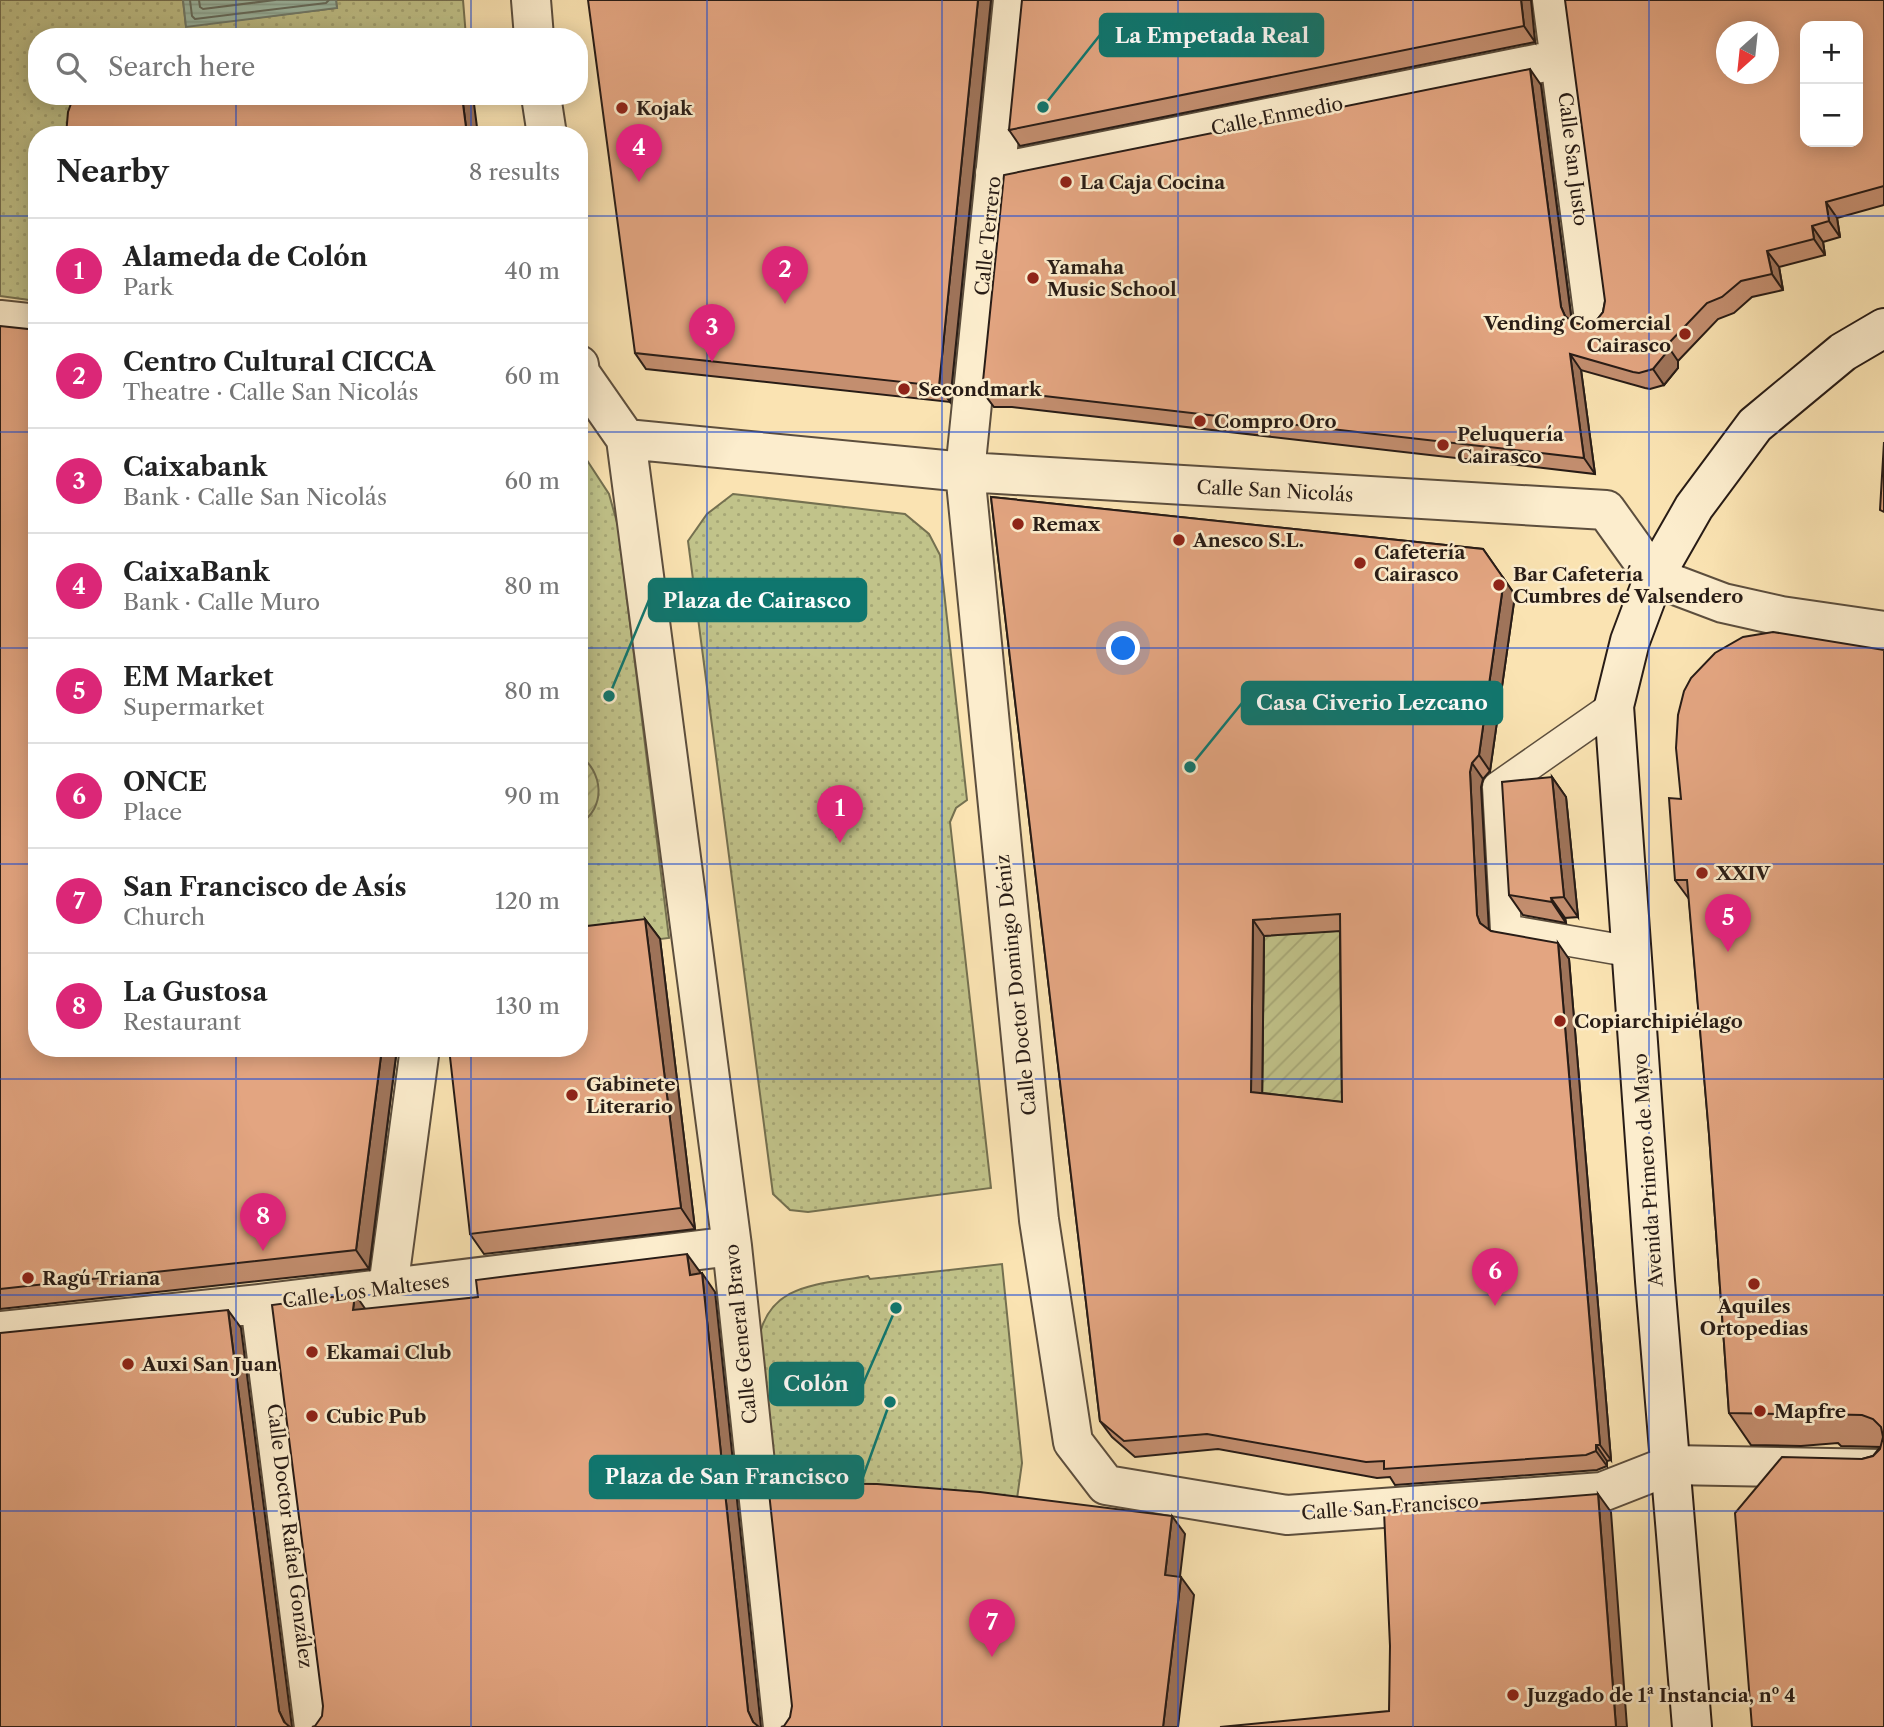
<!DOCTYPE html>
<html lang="en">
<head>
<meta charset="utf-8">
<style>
	:root { --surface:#fff; --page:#f2f2f2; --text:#222; --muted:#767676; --line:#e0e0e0; --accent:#db2777 }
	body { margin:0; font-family:"Libre Caslon Text",serif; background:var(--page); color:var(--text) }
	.controls { position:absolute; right:21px; top:21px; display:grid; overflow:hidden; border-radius:14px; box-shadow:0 4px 18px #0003 }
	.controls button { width:63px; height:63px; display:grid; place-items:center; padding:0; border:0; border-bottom:2px solid var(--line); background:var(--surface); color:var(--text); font:35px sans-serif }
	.compass { position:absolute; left:1716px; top:21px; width:63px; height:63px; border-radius:50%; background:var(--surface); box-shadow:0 4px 18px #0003; rotate:207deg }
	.you { position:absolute; left:1124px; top:649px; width:24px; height:24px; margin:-18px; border:5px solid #fff; border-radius:50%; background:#1a73e8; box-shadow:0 0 0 10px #1a73e833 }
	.badge { display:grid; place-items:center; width:46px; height:46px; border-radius:50%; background:var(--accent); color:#fff; font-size:23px; font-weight:700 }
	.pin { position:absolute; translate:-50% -58px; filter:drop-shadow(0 2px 4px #0008) }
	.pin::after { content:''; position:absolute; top:37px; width:24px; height:21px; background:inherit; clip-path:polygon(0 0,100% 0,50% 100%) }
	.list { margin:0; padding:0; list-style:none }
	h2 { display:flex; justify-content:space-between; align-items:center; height:91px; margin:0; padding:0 28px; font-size:30px }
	h2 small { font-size:23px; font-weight:400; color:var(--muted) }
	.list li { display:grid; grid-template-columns:46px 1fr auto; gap:21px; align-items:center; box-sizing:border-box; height:105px; padding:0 28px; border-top:2px solid var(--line) }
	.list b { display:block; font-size:26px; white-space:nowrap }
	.list p { margin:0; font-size:23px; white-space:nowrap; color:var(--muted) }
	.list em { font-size:23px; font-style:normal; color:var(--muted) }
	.icon { flex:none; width:38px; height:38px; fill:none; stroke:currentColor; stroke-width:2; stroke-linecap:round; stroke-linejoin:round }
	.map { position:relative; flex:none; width:1884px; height:1727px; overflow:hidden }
	.search { position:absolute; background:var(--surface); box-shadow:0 4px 18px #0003; left:28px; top:28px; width:560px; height:77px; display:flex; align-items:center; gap:18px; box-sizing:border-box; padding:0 24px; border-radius:28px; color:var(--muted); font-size:26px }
	.panel { position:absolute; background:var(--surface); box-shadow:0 4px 18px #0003; left:28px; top:126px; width:560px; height:931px; border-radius:28px }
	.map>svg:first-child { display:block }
	.park { fill:url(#park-dots); stroke:#747050; stroke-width:2 }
	.garden { fill:url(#garden-furrows); stroke:#747050; stroke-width:2 }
	.water { fill:url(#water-rules); stroke:#6f7d6f; stroke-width:2 }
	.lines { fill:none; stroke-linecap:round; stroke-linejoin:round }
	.shore { stroke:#636d60; stroke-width:2 }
	.lane-casing { stroke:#5c4e3d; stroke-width:33 }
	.street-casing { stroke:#5c4e3d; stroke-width:42 }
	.secondary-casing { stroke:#281c16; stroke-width:42 }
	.lane { stroke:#fcedcd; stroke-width:30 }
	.street { stroke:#fcedcd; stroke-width:38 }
	.secondary { stroke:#fcedcd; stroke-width:38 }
	.wall { fill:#c38e6f; stroke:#281c16; stroke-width:2; fill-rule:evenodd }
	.shaded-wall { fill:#9f745a; stroke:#281c16; stroke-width:2 }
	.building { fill:#e3a581; stroke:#281c16; stroke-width:2; fill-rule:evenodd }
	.grid { fill:none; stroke:#1d4ed8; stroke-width:2; stroke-opacity:0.55 }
	.poi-dot { fill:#8f2418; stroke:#fcedcd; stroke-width:2.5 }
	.labels { text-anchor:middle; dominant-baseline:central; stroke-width:5; stroke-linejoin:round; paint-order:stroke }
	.poi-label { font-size:19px; font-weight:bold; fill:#281c16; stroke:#fcedcd; text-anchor:start }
	.street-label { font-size:19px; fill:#281c16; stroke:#fcedcd }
	.leader { fill:none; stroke:#0f766e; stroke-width:2.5 }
	.callout-dot { fill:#0f766e; stroke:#fcedcd; stroke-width:2.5 }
	.callout { fill:#0f766e; stroke:#0f766e; stroke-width:2.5 }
	.callout-label { font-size:21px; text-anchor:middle; font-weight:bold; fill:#fff }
</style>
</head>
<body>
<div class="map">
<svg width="1884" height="1727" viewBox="0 0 1884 1727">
	<defs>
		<pattern id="park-dots" width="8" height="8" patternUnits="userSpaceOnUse" patternTransform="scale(1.75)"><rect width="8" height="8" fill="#c1c38a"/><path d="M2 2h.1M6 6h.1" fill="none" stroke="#a6a776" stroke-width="1.8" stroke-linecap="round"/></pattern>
		<pattern id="garden-furrows" width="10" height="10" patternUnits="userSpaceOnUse" patternTransform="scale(1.75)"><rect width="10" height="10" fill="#c1c38a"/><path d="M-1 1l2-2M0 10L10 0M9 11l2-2" fill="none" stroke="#a6a776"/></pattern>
		<pattern id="water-rules" width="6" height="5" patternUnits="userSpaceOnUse" patternTransform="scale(1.75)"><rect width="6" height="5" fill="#9ebeab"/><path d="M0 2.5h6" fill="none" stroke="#88a392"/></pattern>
	</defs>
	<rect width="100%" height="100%" fill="#fae3b2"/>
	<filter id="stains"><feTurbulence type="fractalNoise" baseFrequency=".00286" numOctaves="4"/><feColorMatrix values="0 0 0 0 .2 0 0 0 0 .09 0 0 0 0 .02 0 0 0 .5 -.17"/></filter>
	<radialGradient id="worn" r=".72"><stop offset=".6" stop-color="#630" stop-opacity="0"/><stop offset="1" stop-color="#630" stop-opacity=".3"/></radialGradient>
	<!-- park -->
	<path class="park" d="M0 0H183L186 26 337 8 336 0H463L466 37H37V96H185L80 135H37V301L0 296Z
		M579 448 609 494 618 526 669 938 579 949Z
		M733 494 905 514 929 534 940 555 967 800 956 808 950 822 991 1188 808 1212 790 1210 773 1194 688 541 707 514Z
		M1002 1264 1022 1463 1015 1513 771 1502 758 1342C768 1282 819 1285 868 1276L870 1279Z"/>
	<!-- garden -->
	<path class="garden" d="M579 755C603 771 607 808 579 824Z
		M1351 930 1353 1118 1262 1108 1264 936Z"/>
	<!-- water -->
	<path class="water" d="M183 0H336L337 8 186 27Z"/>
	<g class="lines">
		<!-- shore -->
		<path class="shore" d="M190 0 192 16 195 19 326 3 329 0
			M199 0 200 7 203 9 275 0"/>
		<defs>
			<path id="lane" d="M1614 706 1498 787 1506 930 1633 952"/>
			<path id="street" d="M531 0 534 37
				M1013 0 965 472 1039 1220 1073 1442 1106 1485 1287 1515 1602 1492 1671 1465 1884 1469
				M1552 0 1594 319
				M541 96 547 135
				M995 173 1560 59
				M0 320 37 324
				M579 365 580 373 626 439 732 1246 783 1727
				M626 439 965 472 1606 510 1654 577 1723 603 1781 616 1884 631
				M388 1288 420 1048
				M260 1304 314 1727
				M0 1331 260 1304 732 1246"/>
			<path id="secondary" d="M1692 1727 1655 1281 1614 706 1630 641 1654 577 1694 507 1755 425 1843 352 1884 328"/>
		</defs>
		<!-- lane casing -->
		<use href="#lane" class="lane-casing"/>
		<!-- street casing -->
		<use href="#street" class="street-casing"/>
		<!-- secondary casing -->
		<use href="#secondary" class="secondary-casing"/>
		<!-- lane -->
		<use href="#lane" class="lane"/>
		<!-- street -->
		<use href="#street" class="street"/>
		<!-- secondary -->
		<use href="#secondary" class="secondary"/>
	</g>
	<!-- wall -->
	<path class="wall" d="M991 0 950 402 646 369 635 353Z
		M1884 0V205L1837 218 1840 237 1823 242 1825 255 1779 267 1783 290 1752 297 1734 313 1718 319 1678 361V368L1664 385 1650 389 1645 388 1581 370 1595 474 1012 407H994L982 391 1541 85 1572 322 1574 323 1586 325 1596 321 1603 312 1605 301Z
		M1530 3 1535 42 1020 146 1009 130Z
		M0 326 37 1048H397L369 1269 0 1309Z
		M991 497 1483 549 1515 595 1490 771 1483 779 1481 787 1488 929 1491 931 1569 959 1611 1460 1607 1461V1466L1597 1470 1395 1485 1390 1477 1377 1478 1218 1449 1135 1457 1112 1437 1100 1421ZM1340 931 1342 1102 1262 1093 1264 936Z
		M1884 650V1727L1862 1459 1873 1456 1880 1447 1841 1446 1838 1443 1801 1446 1751 1445 1729 1413 1709 1134 1689 899 1675 880 1681 799Z
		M1552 777 1566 797 1578 917 1565 918 1566 923 1523 915 1509 895Z
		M645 919 660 939 695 1229 484 1254 470 1234Z"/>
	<!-- shaded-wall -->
	<path class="shaded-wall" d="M978 0H991L950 402 939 386Z
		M1521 0H1531L1535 42 1524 26Z
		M1530 69 1541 85 1572 323 1565 316 1561 307Z
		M462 96H473L478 135H467Z
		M1826 202 1837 218 1840 237 1829 221Z
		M1812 226 1823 242 1825 255 1814 239Z
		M1767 251 1779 267 1783 290 1772 274Z
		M1667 345 1678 361V368L1664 385 1653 369Z
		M1570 354 1581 370 1595 474 1584 458Z
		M1504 579 1515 595 1490 771 1479 755Z
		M1472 763 1483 779 1481 787 1489 931 1480 923 1477 915 1470 772Z
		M1552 777 1566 797 1578 917 1564 897Z
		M1551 898 1565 918 1566 923 1552 902Z
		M645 919 660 939 695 1229 681 1208Z
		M1253 920 1264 936 1262 1108 1251 1092Z
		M1558 943 1569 959 1611 1460 1600 1445Z
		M382 1048H397L369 1269 356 1250Z
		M687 1254 700 1272 703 1293 690 1275Z
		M702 1273 715 1292 761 1727H756L753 1722 748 1711Z
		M355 1294 368 1313 353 1310Z
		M228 1310 241 1328 292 1727H287L279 1711Z
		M1596 1445 1607 1461V1466L1596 1451Z
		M1598 1494 1611 1512 1627 1727H1616Z
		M1172 1516 1185 1534 1178 1593 1165 1575Z
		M1181 1577 1194 1595 1178 1727H1163Z"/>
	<!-- building -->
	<path class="building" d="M588 0H978L939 386 635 353Z
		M1022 0H1521L1524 26 1009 130Z
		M1565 0H1884V186L1826 202 1829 221 1812 226 1814 239 1767 251 1772 274 1741 281 1722 297 1707 303 1667 345V352L1653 369 1639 373 1633 372 1570 354 1584 458 1001 391H982L1004 175 1530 69 1561 307 1565 316 1574 323 1586 325 1596 321 1603 312 1605 301ZM1805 26H1858V142H1805ZM1726 32H1768V74H1726Z
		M76 96H462L467 135H66L68 112 72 101Z
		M0 326 37 330V1048H382L356 1250 0 1289Z
		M1884 442V512L1880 510Z
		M991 497 1483 549 1504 579 1479 755 1472 763 1470 772 1477 915 1480 923 1491 931 1558 943 1600 1445H1596V1451L1586 1455 1384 1469V1461L1366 1462 1207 1434 1124 1441 1100 1421ZM1340 914 1342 1102 1251 1092 1253 920Z
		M1773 632 1884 650V1727H1752L1735 1513 1782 1457 1862 1459 1873 1456 1880 1449 1883 1437 1881 1427 1873 1419 1862 1415 1818 1414 1821 1411 1779 1414 1729 1413 1709 1134 1687 880H1675L1669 798 1681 799 1676 748 1678 715 1684 691 1691 678 1715 653 1743 637Z
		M1552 777 1564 897 1551 898 1552 902 1509 895 1502 782Z
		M645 919 681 1208 470 1234 449 1048H579V927Z
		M687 1254 690 1275 702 1273 748 1711 753 1722 759 1727H312L315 1726 322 1716 323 1706 272 1305 355 1294 353 1310 478 1297 476 1280Z
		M228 1310 279 1711 284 1722 290 1727H0V1333Z
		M768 1483 877 1484 980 1492 1172 1516 1165 1575 1181 1577 1163 1727H781L784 1726 790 1717 792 1706Z
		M1598 1494 1616 1727H1220L1389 1711 1390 1646 1384 1511Z"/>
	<!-- grid -->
	<path class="grid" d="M236 0V37M471 0V37M707 0V1727M942 0V1727M1178 0V1727M1413 0V1727M1649 0V1727M236 96V135M471 96V135M0 216H37M579 216H1884M0 432H37M579 432H1884M0 648H37M579 648H1884M0 864H37M579 864H1884M236 1048V1727M471 1048V1727M0 1079H1884M0 1295H1884M0 1511H1884"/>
	<!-- markers -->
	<g class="poi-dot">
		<circle cx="622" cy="108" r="7"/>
		<circle cx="1066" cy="182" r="7"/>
		<circle cx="1033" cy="278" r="7"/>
		<circle cx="1685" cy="334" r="7"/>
		<circle cx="904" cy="389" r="7"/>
		<circle cx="1200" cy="421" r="7"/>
		<circle cx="1443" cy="445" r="7"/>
		<circle cx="1018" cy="524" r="7"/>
		<circle cx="1179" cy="540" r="7"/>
		<circle cx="1360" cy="563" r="7"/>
		<circle cx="1499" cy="585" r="7"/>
		<circle cx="1702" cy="873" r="7"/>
		<circle cx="1560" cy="1021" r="7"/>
		<circle cx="572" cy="1095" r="7"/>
		<circle cx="28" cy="1278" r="7"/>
		<circle cx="1754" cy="1284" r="7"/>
		<circle cx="312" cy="1352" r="7"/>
		<circle cx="128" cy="1364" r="7"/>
		<circle cx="1760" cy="1411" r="7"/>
		<circle cx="312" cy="1416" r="7"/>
		<circle cx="1513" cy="1695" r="7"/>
	</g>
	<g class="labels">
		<!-- poi labels -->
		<g class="poi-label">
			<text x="636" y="108">Kojak</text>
			<text x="1080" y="182">La Caja Cocina</text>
			<text x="1047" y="267">Yamaha<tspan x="1047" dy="22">Music School</tspan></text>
			<text x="1671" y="323" text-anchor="end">Vending Comercial<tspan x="1671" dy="22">Cairasco</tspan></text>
			<text x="918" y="389">Secondmark</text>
			<text x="1214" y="421">Compro Oro</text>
			<text x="1457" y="434">Peluquería<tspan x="1457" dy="22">Cairasco</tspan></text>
			<text x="1032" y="524">Remax</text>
			<text x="1193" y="540">Anesco S.L.</text>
			<text x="1374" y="552">Cafetería<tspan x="1374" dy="22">Cairasco</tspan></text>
			<text x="1513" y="574">Bar Cafetería<tspan x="1513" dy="22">Cumbres de Valsendero</tspan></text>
			<text x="1716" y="873">XXIV</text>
			<text x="1574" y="1021">Copiarchipiélago</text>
			<text x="586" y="1084">Gabinete<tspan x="586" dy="22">Literario</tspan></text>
			<text x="42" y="1278">Ragú Triana</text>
			<text x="1754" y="1306" text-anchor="middle">Aquiles<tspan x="1754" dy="22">Ortopedias</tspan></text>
			<text x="326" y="1352">Ekamai Club</text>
			<text x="142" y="1364">Auxi San Juan</text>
			<text x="1774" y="1411">Mapfre</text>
			<text x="326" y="1416">Cubic Pub</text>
			<text x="1527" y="1695">Juzgado de 1ª Instancia, nº 4</text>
		</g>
		<!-- street labels -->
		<g class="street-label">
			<text transform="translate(1277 116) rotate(-11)">Calle Enmedio</text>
			<text transform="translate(1573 159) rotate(83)">Calle San Justo</text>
			<text transform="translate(988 236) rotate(-84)">Calle Terrero</text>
			<text transform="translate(1275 491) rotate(3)">Calle San Nicolás</text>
			<text transform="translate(1016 985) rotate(-96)">Calle Doctor Domingo Déniz</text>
			<text transform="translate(1648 1170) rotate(-94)">Avenida Primero de Mayo</text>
			<text transform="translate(366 1291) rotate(-7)">Calle Los Malteses</text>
			<text transform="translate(741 1334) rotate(-96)">Calle General Bravo</text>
			<text transform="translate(1390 1507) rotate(-4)">Calle San Francisco</text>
			<text transform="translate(290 1536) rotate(83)">Calle Doctor Rafael González</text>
		</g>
	</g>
	<!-- callouts -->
	<path class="leader" d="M1043 107L1100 35M609 696L649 600M1190 767L1242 703M896 1308L863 1384M890 1402L863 1477"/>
	<g class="callout-dot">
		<circle cx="1043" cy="107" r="7"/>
		<circle cx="609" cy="696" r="7"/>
		<circle cx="1190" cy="767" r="7"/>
		<circle cx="896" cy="1308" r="7"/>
		<circle cx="890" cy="1402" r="7"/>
	</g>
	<g class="callout">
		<rect x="1100" y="14" width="223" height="42" rx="7"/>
		<rect x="649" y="579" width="217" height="42" rx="7"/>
		<rect x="1242" y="682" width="260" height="42" rx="7"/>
		<rect x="770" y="1363" width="93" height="42" rx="7"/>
		<rect x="590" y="1456" width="273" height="42" rx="7"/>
	</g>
	<g class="callout-label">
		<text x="1212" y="43">La Empetada Real</text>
		<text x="757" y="608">Plaza de Cairasco</text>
		<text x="1372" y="710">Casa Civerio Lezcano</text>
		<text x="816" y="1391">Colón</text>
		<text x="727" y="1484">Plaza de San Francisco</text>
	</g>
	<rect width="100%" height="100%" filter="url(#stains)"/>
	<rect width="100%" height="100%" fill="url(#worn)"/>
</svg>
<div class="controls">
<button>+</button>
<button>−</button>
</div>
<svg class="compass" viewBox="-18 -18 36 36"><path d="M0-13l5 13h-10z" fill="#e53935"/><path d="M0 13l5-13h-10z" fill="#767676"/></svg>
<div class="you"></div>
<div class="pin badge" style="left:840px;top:843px">1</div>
<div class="pin badge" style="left:785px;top:304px">2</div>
<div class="pin badge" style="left:712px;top:362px">3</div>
<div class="pin badge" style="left:639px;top:182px">4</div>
<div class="pin badge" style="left:1728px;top:952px">5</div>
<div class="pin badge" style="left:1495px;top:1306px">6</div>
<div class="pin badge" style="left:992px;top:1657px">7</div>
<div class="pin badge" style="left:263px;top:1251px">8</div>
<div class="search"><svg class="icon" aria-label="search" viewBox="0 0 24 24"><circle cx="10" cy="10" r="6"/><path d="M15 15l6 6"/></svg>Search here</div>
<section class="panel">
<h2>Nearby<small>8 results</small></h2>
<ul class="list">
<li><span class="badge">1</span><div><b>Alameda de Colón</b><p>Park</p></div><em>40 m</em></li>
<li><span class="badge">2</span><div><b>Centro Cultural CICCA</b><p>Theatre · Calle San Nicolás</p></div><em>60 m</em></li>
<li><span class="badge">3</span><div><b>Caixabank</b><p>Bank · Calle San Nicolás</p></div><em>60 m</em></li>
<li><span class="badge">4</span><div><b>CaixaBank</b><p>Bank · Calle Muro</p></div><em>80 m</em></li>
<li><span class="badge">5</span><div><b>EM Market</b><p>Supermarket</p></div><em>80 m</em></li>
<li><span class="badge">6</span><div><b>ONCE</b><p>Place</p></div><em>90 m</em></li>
<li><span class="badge">7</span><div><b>San Francisco de Asís</b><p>Church</p></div><em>120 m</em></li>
<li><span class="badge">8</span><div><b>La Gustosa</b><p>Restaurant</p></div><em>130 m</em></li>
</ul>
</section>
</div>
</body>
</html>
